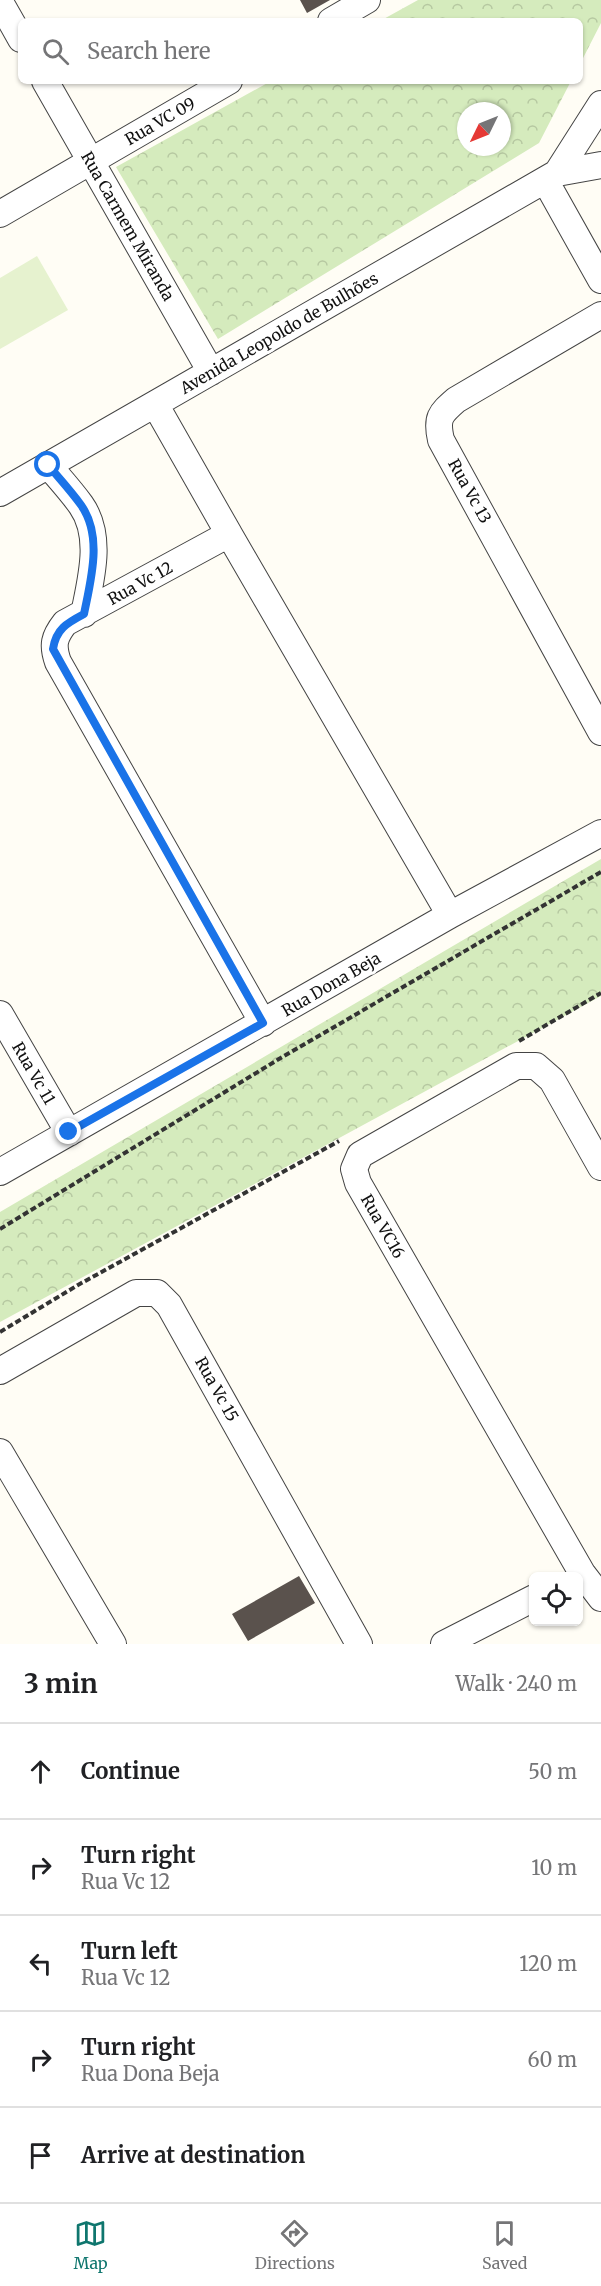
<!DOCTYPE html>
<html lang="en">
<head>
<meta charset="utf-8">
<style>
	:root { --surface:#fff; --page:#f2f2f2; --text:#202124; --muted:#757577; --line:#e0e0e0; --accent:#0f766e }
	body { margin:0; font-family:Merriweather,serif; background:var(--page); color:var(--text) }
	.controls { position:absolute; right:18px; bottom:18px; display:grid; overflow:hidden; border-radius:9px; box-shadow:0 2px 4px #0004 }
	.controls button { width:54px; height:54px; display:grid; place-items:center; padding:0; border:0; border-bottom:2px solid var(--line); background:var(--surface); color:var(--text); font:30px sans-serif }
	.compass { position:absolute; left:457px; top:102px; width:54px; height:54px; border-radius:50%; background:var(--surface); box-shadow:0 2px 4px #0004; rotate:227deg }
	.stop { position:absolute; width:18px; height:18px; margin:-14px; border:4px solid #1a73e8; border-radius:50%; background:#fff }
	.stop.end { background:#1a73e8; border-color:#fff; box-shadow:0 2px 6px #0008 }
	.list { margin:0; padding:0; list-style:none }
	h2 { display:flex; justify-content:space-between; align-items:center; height:78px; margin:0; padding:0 24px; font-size:26px }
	h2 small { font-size:20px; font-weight:400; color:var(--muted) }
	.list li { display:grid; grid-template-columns:39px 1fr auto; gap:18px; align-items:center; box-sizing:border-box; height:96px; padding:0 24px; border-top:2px solid var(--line) }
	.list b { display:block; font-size:22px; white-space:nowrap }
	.list p { margin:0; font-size:20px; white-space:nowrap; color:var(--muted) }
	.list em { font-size:20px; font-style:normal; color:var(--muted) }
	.icon { flex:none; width:33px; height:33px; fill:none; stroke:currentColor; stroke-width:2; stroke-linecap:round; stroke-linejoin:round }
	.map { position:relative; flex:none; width:601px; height:1644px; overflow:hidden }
	.search { position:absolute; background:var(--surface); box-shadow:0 2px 4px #0004; left:18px; right:18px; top:18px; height:66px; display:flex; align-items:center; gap:15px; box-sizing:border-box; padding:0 21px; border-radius:9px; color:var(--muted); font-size:22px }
	.sheet { height:558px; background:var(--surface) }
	nav { display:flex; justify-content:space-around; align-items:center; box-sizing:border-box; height:84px; border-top:2px solid var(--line); background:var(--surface); font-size:16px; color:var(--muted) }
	nav a { display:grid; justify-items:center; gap:3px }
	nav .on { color:var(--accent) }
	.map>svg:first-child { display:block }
	.park { fill:url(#park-crowns); fill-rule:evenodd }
	.pitch { fill:#e6f2cf }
	.building { fill:#5a524d }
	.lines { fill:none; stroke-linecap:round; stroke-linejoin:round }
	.minor-casing { stroke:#444; stroke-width:28 }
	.path { stroke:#333; stroke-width:4; stroke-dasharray:6 3; stroke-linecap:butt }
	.minor { stroke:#fff; stroke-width:26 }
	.route { stroke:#1a73e8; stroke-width:8 }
	.labels { text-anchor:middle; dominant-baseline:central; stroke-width:6; stroke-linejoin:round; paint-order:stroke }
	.street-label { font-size:16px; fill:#111; stroke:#fff }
</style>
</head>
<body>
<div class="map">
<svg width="601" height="1644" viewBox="0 0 601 1644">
	<defs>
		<pattern id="park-crowns" width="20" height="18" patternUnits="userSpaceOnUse" patternTransform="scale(1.5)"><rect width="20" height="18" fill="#d5ebbd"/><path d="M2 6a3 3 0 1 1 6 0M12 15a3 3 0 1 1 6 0" fill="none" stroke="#b6c8a1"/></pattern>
	</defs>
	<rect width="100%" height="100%" fill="#fffdf5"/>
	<!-- park -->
	<path class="park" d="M418 0H601V23L580 64V21H380Z
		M271 81H571L539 143 218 339 116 167ZM466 111H502V147H466Z
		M601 859V996L0 1322V1212Z"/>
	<!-- pitch -->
	<path class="pitch" d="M37 256 68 310 0 349V278Z"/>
	<!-- building -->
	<path class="building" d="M300 0H330L307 13Z
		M299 1576 315 1603 248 1641 232 1614Z"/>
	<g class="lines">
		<defs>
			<path id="minor" d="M0 2 21 39
				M331 21 367 0
				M45 81 211 372
				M557 173 601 104
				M545 180 601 280
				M0 214 229 81
				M601 315 456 400C440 414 436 418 441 440L601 732
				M155 404 229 534
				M48 465C59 478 71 491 81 505 103 536 91 579 84 614
				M0 493 557 173 601 165
				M0 1014 69 1133
				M263 1023 58 662C52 645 54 637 65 623L229 534 450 915
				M601 1167 552 1080 536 1066H516L360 1155 354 1169 358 1183 582 1573 601 1598
				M0 1172 450 915 601 833
				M0 1371 136 1293H157L169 1305 359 1644
				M0 1452 113 1644
				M444 1644 534 1598"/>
		</defs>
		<!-- minor casing -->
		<use href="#minor" class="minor-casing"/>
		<!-- path -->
		<path class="path" d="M519 1041 601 993
			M0 1229 279 1059 601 872
			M0 1332 78 1285 339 1141"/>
		<!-- minor -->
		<use href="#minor" class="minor"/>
	</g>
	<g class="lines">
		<!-- route -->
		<path class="route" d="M48 465C59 478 71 491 81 505 103 536 91 579 84 614 67 623 56 629 53 649L263 1023 69 1132"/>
	</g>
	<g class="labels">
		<!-- street labels -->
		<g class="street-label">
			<text transform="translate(160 121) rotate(-30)">Rua VC 09</text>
			<text transform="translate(128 226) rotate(60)">Rua Carmem Miranda</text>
			<text transform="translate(279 333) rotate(-30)">Avenida Leopoldo de Bulhões</text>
			<text transform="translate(470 491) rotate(61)">Rua Vc 13</text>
			<text transform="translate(140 583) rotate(-29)">Rua Vc 12</text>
			<text transform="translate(331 984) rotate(-30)">Rua Dona Beja</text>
			<text transform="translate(34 1073) rotate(60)">Rua Vc 11</text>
			<text transform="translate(383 1226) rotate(60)">Rua VC16</text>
			<text transform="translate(217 1389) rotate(61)">Rua Vc 15</text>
		</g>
	</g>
</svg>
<div class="controls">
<button><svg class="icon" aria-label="locate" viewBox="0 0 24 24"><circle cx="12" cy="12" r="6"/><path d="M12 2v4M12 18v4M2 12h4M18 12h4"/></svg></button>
</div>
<svg class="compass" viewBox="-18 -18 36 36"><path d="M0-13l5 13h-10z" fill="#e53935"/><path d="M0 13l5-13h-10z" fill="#757577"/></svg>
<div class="stop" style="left:48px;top:465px"></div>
<div class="stop end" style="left:69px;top:1132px"></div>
<div class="search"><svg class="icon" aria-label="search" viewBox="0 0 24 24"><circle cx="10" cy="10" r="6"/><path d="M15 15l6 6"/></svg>Search here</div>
</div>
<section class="sheet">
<h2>3 min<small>Walk · 240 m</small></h2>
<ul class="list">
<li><svg class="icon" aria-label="ahead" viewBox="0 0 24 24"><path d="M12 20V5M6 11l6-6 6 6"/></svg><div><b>Continue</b></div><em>50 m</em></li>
<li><svg class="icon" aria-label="right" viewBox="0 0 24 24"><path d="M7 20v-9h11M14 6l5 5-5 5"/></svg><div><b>Turn right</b><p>Rua Vc 12</p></div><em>10 m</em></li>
<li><svg class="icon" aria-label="left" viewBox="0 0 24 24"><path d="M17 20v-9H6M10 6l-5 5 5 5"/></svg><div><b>Turn left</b><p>Rua Vc 12</p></div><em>120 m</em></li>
<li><svg class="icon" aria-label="right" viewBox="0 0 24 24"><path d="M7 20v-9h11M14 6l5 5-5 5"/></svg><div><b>Turn right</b><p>Rua Dona Beja</p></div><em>60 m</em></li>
<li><svg class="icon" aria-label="arrive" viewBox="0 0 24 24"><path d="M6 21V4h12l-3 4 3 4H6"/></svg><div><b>Arrive at destination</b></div></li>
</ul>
</section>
<nav>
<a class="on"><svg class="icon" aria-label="map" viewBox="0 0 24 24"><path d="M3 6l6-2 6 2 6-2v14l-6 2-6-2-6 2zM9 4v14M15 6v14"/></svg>Map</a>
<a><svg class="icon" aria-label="directions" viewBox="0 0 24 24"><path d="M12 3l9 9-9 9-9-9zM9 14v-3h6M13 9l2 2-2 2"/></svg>Directions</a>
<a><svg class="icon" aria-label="saved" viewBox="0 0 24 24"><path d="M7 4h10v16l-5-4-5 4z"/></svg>Saved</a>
</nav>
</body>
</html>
